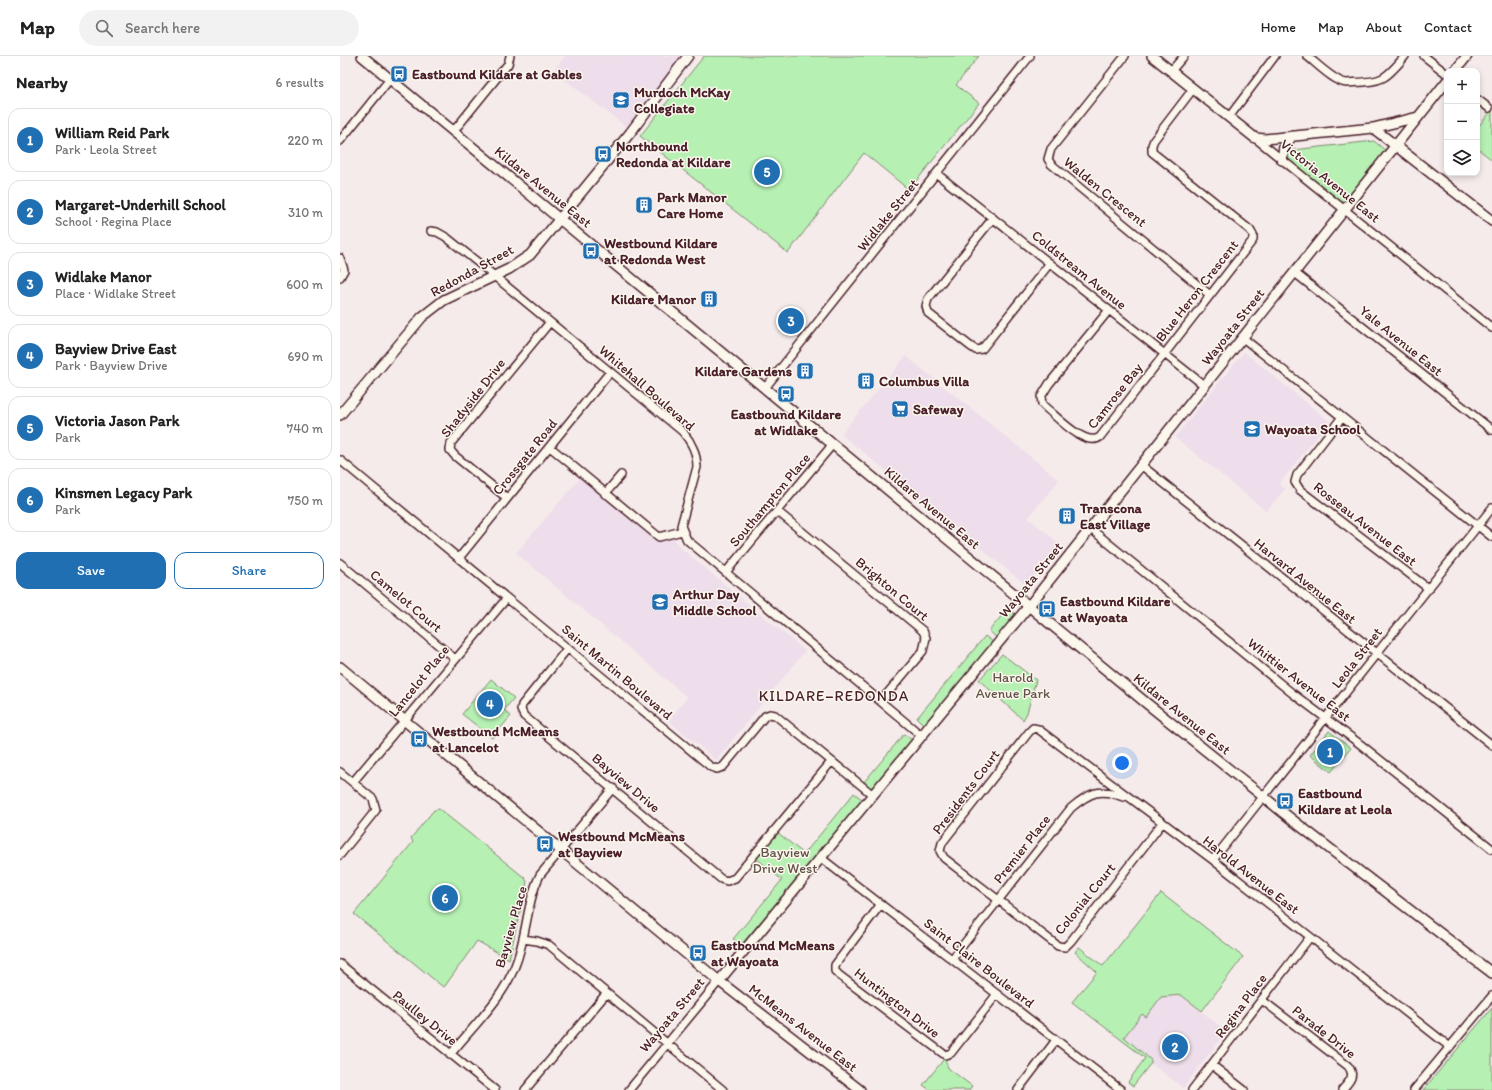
<!DOCTYPE html>
<html lang="en">
<head>
<meta charset="utf-8">
<style>
	:root { --surface:#fff; --page:#f2f2f2; --text:#222; --muted:#767676; --line:#e0e0e0; --accent:#1f6fb2 }
	body { margin:0; font-family:Itim,sans-serif; background:var(--page); color:var(--text) }
	.controls { position:absolute; right:12px; top:12px; display:grid; overflow:hidden; border-radius:8px; box-shadow:0 2px 6px #0003 }
	.controls button { width:36px; height:36px; display:grid; place-items:center; padding:0; border:0; border-bottom:1px solid var(--line); background:var(--surface); color:var(--text); font:20px sans-serif }
	.you { position:absolute; left:782px; top:707px; width:14px; height:14px; margin:-10px; border:3px solid #fff; border-radius:50%; background:#1a73e8; box-shadow:0 0 0 6px #1a73e833 }
	.badge { display:grid; place-items:center; width:26px; height:26px; border-radius:50%; background:var(--accent); color:#fff; font-size:13px; font-weight:700 }
	.pin { position:absolute; translate:-50% -50%; border:2px solid #fff; box-shadow:0 1px 4px #0006 }
	.list { margin:0; padding:0; list-style:none }
	h2 { display:flex; justify-content:space-between; align-items:center; height:52px; margin:0; padding:0 16px; font-size:17px }
	h2 small { font-size:13px; font-weight:400; color:var(--muted) }
	.list li { display:grid; grid-template-columns:26px 1fr auto; gap:12px; align-items:center; box-sizing:border-box; height:64px; margin:0 8px 8px; padding:0 8px; border:1px solid var(--line); border-radius:12px }
	.list b { display:block; font-size:15px; white-space:nowrap }
	.list p { margin:0; font-size:13px; white-space:nowrap; color:var(--muted) }
	.list em { font-size:13px; font-style:normal; color:var(--muted) }
	.actions { display:flex; gap:8px; padding:12px 16px }
	.actions a { flex:1; padding:9px 0; border:1px solid var(--accent); border-radius:12px; text-align:center; font-size:14px; color:var(--accent) }
	.actions .main { background:var(--accent); color:#fff }
	.icon { flex:none; width:22px; height:22px; fill:none; stroke:currentColor; stroke-width:2; stroke-linecap:round; stroke-linejoin:round }
	.map { position:relative; flex:none; width:1152px; height:1034px; overflow:hidden }
	header { display:flex; align-items:center; gap:24px; box-sizing:border-box; height:56px; padding:0 20px; background:var(--surface); border-bottom:1px solid var(--line) }
	header strong { font-size:19px }
	nav { display:flex; gap:22px; margin-inline-start:auto; font-size:14px }
	.search { width:280px; height:36px; background:var(--page); display:flex; align-items:center; gap:10px; box-sizing:border-box; padding:0 14px; border-radius:22px; color:var(--muted); font-size:15px }
	main { display:flex }
	aside { flex:1; background:var(--surface) }
	.map>svg:first-child { display:block }
	.built { fill:#eeddea }
	.green { fill:#b6f0b3; stroke:#80886f }
	.lines { fill:none; stroke-linecap:round; stroke-linejoin:round }
	.minor-casing { stroke:#4a1f2b; stroke-width:10 }
	.tertiary-casing { stroke:#4a1f2b; stroke-width:12 }
	.minor { stroke:#fbf7ec; stroke-width:7 }
	.tertiary { stroke:#fbf7ec; stroke-width:9 }
	.labels { text-anchor:middle; dominant-baseline:central; stroke-width:3; stroke-linejoin:round; paint-order:stroke }
	.poi-label { font-size:14px; font-weight:bold; fill:#4a1f2b; stroke:#fbf7ec; text-anchor:start }
	.street-label { font-size:14px; fill:#4a1f2b; stroke:#fbf7ec }
	.park-label { font-size:14px; fill:#65534d; stroke:#fbf7ec }
	.neighbourhood-label { font-size:15px; letter-spacing:1px; fill:#4a1f2b; stroke:#fbf7ec }
</style>
</head>
<body>
<header>
<strong>Map</strong>
<div class="search"><svg class="icon" aria-label="search" viewBox="0 0 24 24"><circle cx="10" cy="10" r="6"/><path d="M15 15l6 6"/></svg>Search here</div>
<nav><a>Home</a><a>Map</a><a>About</a><a>Contact</a></nav>
</header>
<main>
<aside>
<h2>Nearby<small>6 results</small></h2>
<ul class="list">
<li><span class="badge">1</span><div><b>William Reid Park</b><p>Park · Leola Street</p></div><em>220 m</em></li>
<li><span class="badge">2</span><div><b>Margaret-Underhill School</b><p>School · Regina Place</p></div><em>310 m</em></li>
<li><span class="badge">3</span><div><b>Widlake Manor</b><p>Place · Widlake Street</p></div><em>600 m</em></li>
<li><span class="badge">4</span><div><b>Bayview Drive East</b><p>Park · Bayview Drive</p></div><em>690 m</em></li>
<li><span class="badge">5</span><div><b>Victoria Jason Park</b><p>Park</p></div><em>740 m</em></li>
<li><span class="badge">6</span><div><b>Kinsmen Legacy Park</b><p>Park</p></div><em>750 m</em></li>
</ul>
<div class="actions"><a class="main">Save</a><a>Share</a></div>
</aside>
<div class="map">
<svg width="1152" height="1034" viewBox="0 0 1152 1034">
	<rect width="100%" height="100%" fill="#f5ebeb"/>
	<filter id="ink" filterUnits="userSpaceOnUse"><feTurbulence type="fractalNoise" baseFrequency=".025" numOctaves="2"/><feDisplacementMap in="SourceGraphic" scale="8" xChannelSelector="R" yChannelSelector="G"/><feConvolveMatrix kernelMatrix="1 2 1 2 8 2 1 2 1" color-interpolation-filters="sRGB"/></filter>
	<g filter="url(#ink)">
		<!-- built -->
		<path class="built" d="M225 0H346L289 73 214 15Z
			M904 296 989 365 939 428 945 433 926 455 835 381Z
			M566 300 719 424 688 462 720 488 686 529 501 378Z
			M241 421 317 484 332 480 342 493 465 595 376 704 329 665 347 641 176 497Z
			M841 939 886 975 843 1032 811 1007V1004L784 981 802 958 806 961 821 941Z"/>
		<!-- green -->
		<path class="green" d="M364 0H639L616 29 639 47 569 134 524 97 448 197 300 80Z
			M1152 54V104L1137 92V72Z
			M1034 85 1046 95 1007 145 1000 146 949 104 947 100 952 94Z
			M668 552 676 559 659 580 656 581 649 575Z
			M645 580 653 586 584 669 577 662Z
			M662 598 696 624 687 657 683 664 639 624Z
			M151 623 174 642 164 654 171 660 152 682 122 658Z
			M989 675 1011 692 991 716 970 699Z
			M564 678 572 684 532 733 524 726Z
			M514 737 523 744 403 887 400 888 393 883 442 824 416 802 437 776 464 798Z
			M99 753 185 822 187 826 169 903 137 885 105 930 103 931 14 858 73 786 71 782 94 754Z
			M821 837 903 901 862 955 841 939 821 941 806 961 802 958 784 981 811 1004V1007L793 1030 788 1026 805 1002 732 946 757 916 735 896 739 891 763 910Z
			M1152 952V1034H1083Z
			M604 1003H605L608 1012 632 1030 629 1034H590L583 1029Z"/>
		<g class="lines">
			<defs>
				<path id="minor" d="M785 0 711 93 708 103 711 108 870 239
					M967 0C976 7 996 27 1007 27 1041 25 1043 27 1065 0
					M1084 0 1107 18
					M831 15 844 0
					M1137 43 1149 52
					M889 61 935 0
					M113 76 168 8 170 0
					M915 82 1152 272
					M0 85 50 23
					M597 118 865 330
					M653 162 588 243 586 250 588 257 630 290 636 294 642 293 710 207
					M91 175 97 176 106 181 141 209 343 376C352 387 357 397 357 411L341 470 347 484 582 680
					M0 202 4 214 0 221
					M955 217 1152 374
					M769 254 709 328 701 341 702 348 706 352C717 361 746 392 760 381L913 184V179L910 174 812 96V89L814 84 853 33
					M903 282 1152 481
					M425 332 690 0
					M1002 361 957 419 955 426 960 434 1089 533
					M210 391 319 481 342 475
					M0 404 371 711 377 713 383 711 425 660 430 658 435 659 533 739
					M801 409 1152 689
					M265 438 281 419
					M167 442 115 400 110 394 111 387 210 266
					M437 455 583 575 586 582 583 595 541 645
					M751 473 952 637 1020 688 1152 793
					M119 502 270 316
					M0 507 115 603
					M386 516 493 388
					M227 593 182 649 181 654 184 660 381 823 387 825 395 822 491 706
					M0 716 33 743 36 754 0 799
					M13 726 167 542
					M822 767 731 885 725 891 718 890 604 802 600 795 602 787 689 676 693 672 698 673 873 804 1110 991
					M481 802 781 1034
					M873 804 1152 452
					M541 848 495 909V915L499 919 605 999 611 997 657 938
					M183 883 197 885 209 889 383 1034
					M612 903 731 752C749 737 760 731 783 741
					M0 908 155 1034
					M922 944 1008 1010C1016 1020 1009 1026 1002 1034
					M110 999C132 971 162 944 175 910 187 881 186 847 200 819L273 732
					M872 1009 904 1034
					M185 1034 266 938
					M289 1034 379 925
					M678 1034 716 984
					M852 1034 970 881
					M1074 1034 1152 940"/>
				<path id="tertiary" d="M22 0 805 646 955 766 1152 917
					M812 0 915 82 925 83 1033 72 1152 165
					M1115 15 1127 0
					M1033 72 1078 61
					M942 104 944 91 952 80
					M0 359 82 261 104 244 169 213 190 199 290 77 348 0
					M0 611 379 925 520 1034
					M379 925 688 551 1107 25"/>
			</defs>
			<!-- minor casing -->
			<use href="#minor" class="minor-casing"/>
			<!-- tertiary casing -->
			<use href="#tertiary" class="tertiary-casing"/>
			<!-- minor -->
			<use href="#minor" class="minor"/>
			<!-- tertiary -->
			<use href="#tertiary" class="tertiary"/>
		</g>
	</g>
	<!-- icons -->
	<defs>
		<symbol id="bus-square" viewBox="-11 -11 22 22"><rect x="-9" y="-9" width="18" height="18" rx="4" fill="#1f6fb2" stroke="#fbf7ec"/><path d="M-5-6H5V4H4V6H2V4H-2V6H-4V4H-5ZM-3.5-4V0h7V-4ZM-3.5 1.2v1.5H-2V1.2ZM2 1.2v1.5H3.5V1.2Z" fill="#fff"/></symbol>
		<symbol id="school-square" viewBox="-11 -11 22 22"><rect x="-9" y="-9" width="18" height="18" rx="4" fill="#1f6fb2" stroke="#fbf7ec"/><path d="M0-5L7-2L0 1L-7-2ZM-4 1L0 2.5L4 1V4Q0 6-4 4Z" fill="#fff"/></symbol>
		<symbol id="building-square" viewBox="-11 -11 22 22"><rect x="-9" y="-9" width="18" height="18" rx="4" fill="#1f6fb2" stroke="#fbf7ec"/><path d="M-4-6H4V6H1V3H-1V6H-4ZM-2.5-4.3h1.7v1.8h-1.7ZM.8-4.3h1.7v1.8H.8ZM-2.5-1h1.7V.8h-1.7ZM.8-1h1.7V.8H.8Z" fill="#fff"/></symbol>
		<symbol id="supermarket-square" viewBox="-11 -11 22 22"><rect x="-9" y="-9" width="18" height="18" rx="4" fill="#1f6fb2" stroke="#fbf7ec"/><path d="M-6-5.5h2.5l.6 2H6L4.5 2H-2.5L-4.4-4H-6ZM-1.5 3.2a1.3 1.3 0 1 0 .1 0ZM3 3.2a1.3 1.3 0 1 0 .1 0Z" fill="#fff"/></symbol>
	</defs>
	<g fill-rule="evenodd">
		<use href="#bus-square" x="49" y="8" width="20" height="20"/>
		<use href="#school-square" x="271" y="34" width="20" height="20"/>
		<use href="#bus-square" x="253" y="88" width="20" height="20"/>
		<use href="#building-square" x="294" y="139" width="20" height="20"/>
		<use href="#bus-square" x="241" y="185" width="20" height="20"/>
		<use href="#building-square" x="359" y="233" width="20" height="20"/>
		<use href="#building-square" x="455" y="305" width="20" height="20"/>
		<use href="#building-square" x="516" y="315" width="20" height="20"/>
		<use href="#bus-square" x="436" y="328" width="20" height="20"/>
		<use href="#supermarket-square" x="550" y="343" width="20" height="20"/>
		<use href="#school-square" x="902" y="363" width="20" height="20"/>
		<use href="#building-square" x="717" y="450" width="20" height="20"/>
		<use href="#school-square" x="310" y="536" width="20" height="20"/>
		<use href="#bus-square" x="697" y="543" width="20" height="20"/>
		<use href="#bus-square" x="69" y="673" width="20" height="20"/>
		<use href="#bus-square" x="935" y="735" width="20" height="20"/>
		<use href="#bus-square" x="195" y="778" width="20" height="20"/>
		<use href="#bus-square" x="348" y="887" width="20" height="20"/>
	</g>
	<g class="labels">
		<!-- poi labels -->
		<g class="poi-label">
			<text x="72" y="18">Eastbound Kildare at Gables</text>
			<text x="294" y="36">Murdoch McKay<tspan x="294" dy="16">Collegiate</tspan></text>
			<text x="276" y="90">Northbound<tspan x="276" dy="16">Redonda at Kildare</tspan></text>
			<text x="317" y="141">Park Manor<tspan x="317" dy="16">Care Home</tspan></text>
			<text x="264" y="187">Westbound Kildare<tspan x="264" dy="16">at Redonda West</tspan></text>
			<text x="356" y="243" text-anchor="end">Kildare Manor</text>
			<text x="452" y="315" text-anchor="end">Kildare Gardens</text>
			<text x="539" y="325">Columbus Villa</text>
			<text x="573" y="353">Safeway</text>
			<text x="446" y="358" text-anchor="middle">Eastbound Kildare<tspan x="446" dy="16">at Widlake</tspan></text>
			<text x="925" y="373">Wayoata School</text>
			<text x="740" y="452">Transcona<tspan x="740" dy="16">East Village</tspan></text>
			<text x="333" y="538">Arthur Day<tspan x="333" dy="16">Middle School</tspan></text>
			<text x="720" y="545">Eastbound Kildare<tspan x="720" dy="16">at Wayoata</tspan></text>
			<text x="92" y="675">Westbound McMeans<tspan x="92" dy="16">at Lancelot</tspan></text>
			<text x="958" y="737">Eastbound<tspan x="958" dy="16">Kildare at Leola</tspan></text>
			<text x="218" y="780">Westbound McMeans<tspan x="218" dy="16">at Bayview</tspan></text>
			<text x="371" y="889">Eastbound McMeans<tspan x="371" dy="16">at Wayoata</tspan></text>
		</g>
		<!-- street labels -->
		<g class="street-label">
			<text transform="translate(990 125) rotate(39)">Victoria Avenue East</text>
			<text transform="translate(203 131) rotate(39)">Kildare Avenue East</text>
			<text transform="translate(765 136) rotate(39)">Walden Crescent</text>
			<text transform="translate(548 159) rotate(-51)">Widlake Street</text>
			<text transform="translate(739 214) rotate(39)">Coldstream Avenue</text>
			<text transform="translate(132 215) rotate(-29)">Redonda Street</text>
			<text transform="translate(857 235) rotate(-52)">Blue Heron Crescent</text>
			<text transform="translate(893 271) rotate(-52)">Wayoata Street</text>
			<text transform="translate(1061 285) rotate(39)">Yale Avenue East</text>
			<text transform="translate(307 332) rotate(41)">Whitehall Boulevard</text>
			<text transform="translate(775 340) rotate(-52)">Camrose Bay</text>
			<text transform="translate(133 342) rotate(-52)">Shadyside Drive</text>
			<text transform="translate(185 401) rotate(-51)">Crossgate Road</text>
			<text transform="translate(430 444) rotate(-50)">Southampton Place</text>
			<text transform="translate(592 452) rotate(40)">Kildare Avenue East</text>
			<text transform="translate(1025 468) rotate(38)">Rosseau Avenue East</text>
			<text transform="translate(691 524) rotate(-51)">Wayoata Street</text>
			<text transform="translate(965 525) rotate(39)">Harvard Avenue East</text>
			<text transform="translate(552 533) rotate(40)">Brighton Court</text>
			<text transform="translate(66 545) rotate(40)">Camelot Court</text>
			<text transform="translate(1017 602) rotate(-52)">Leola Street</text>
			<text transform="translate(277 616) rotate(40)">Saint Martin Boulevard</text>
			<text transform="translate(959 624) rotate(38)">Whittier Avenue East</text>
			<text transform="translate(79 625) rotate(-51)">Lancelot Place</text>
			<text transform="translate(842 658) rotate(39)">Kildare Avenue East</text>
			<text transform="translate(286 727) rotate(40)">Bayview Drive</text>
			<text transform="translate(626 736) rotate(-53)">Presidents Court</text>
			<text transform="translate(682 793) rotate(-52)">Premier Place</text>
			<text transform="translate(911 819) rotate(38)">Harold Avenue East</text>
			<text transform="translate(745 843) rotate(-51)">Colonial Court</text>
			<text transform="translate(171 871) rotate(-74)">Bayview Place</text>
			<text transform="translate(639 907) rotate(38)">Saint Claire Boulevard</text>
			<text transform="translate(557 947) rotate(38)">Huntington Drive</text>
			<text transform="translate(901 950) rotate(-53)">Regina Place</text>
			<text transform="translate(332 959) rotate(-50)">Wayoata Street</text>
			<text transform="translate(85 962) rotate(39)">Paulley Drive</text>
			<text transform="translate(463 972) rotate(38)">McMeans Avenue East</text>
			<text transform="translate(984 976) rotate(38)">Parade Drive</text>
		</g>
		<!-- park labels -->
		<g class="park-label">
			<text x="673" y="621">Harold<tspan x="673" dy="16">Avenue Park</tspan></text>
			<text x="445" y="796">Bayview<tspan x="445" dy="16">Drive West</tspan></text>
		</g>
		<!-- neighbourhood labels -->
		<g class="neighbourhood-label">
			<text x="494" y="640">KILDARE–REDONDA</text>
		</g>
	</g>
</svg>
<div class="controls">
<button>+</button>
<button>−</button>
<button><svg class="icon" aria-label="layers" viewBox="0 0 24 24"><path d="M12 4l9 5-9 5-9-5zM3 14l9 5 9-5"/></svg></button>
</div>
<div class="you"></div>
<div class="pin badge" style="left:990px;top:696px">1</div>
<div class="pin badge" style="left:835px;top:991px">2</div>
<div class="pin badge" style="left:451px;top:265px">3</div>
<div class="pin badge" style="left:150px;top:648px">4</div>
<div class="pin badge" style="left:427px;top:116px">5</div>
<div class="pin badge" style="left:105px;top:842px">6</div>
</div>
</main>
</body>
</html>
